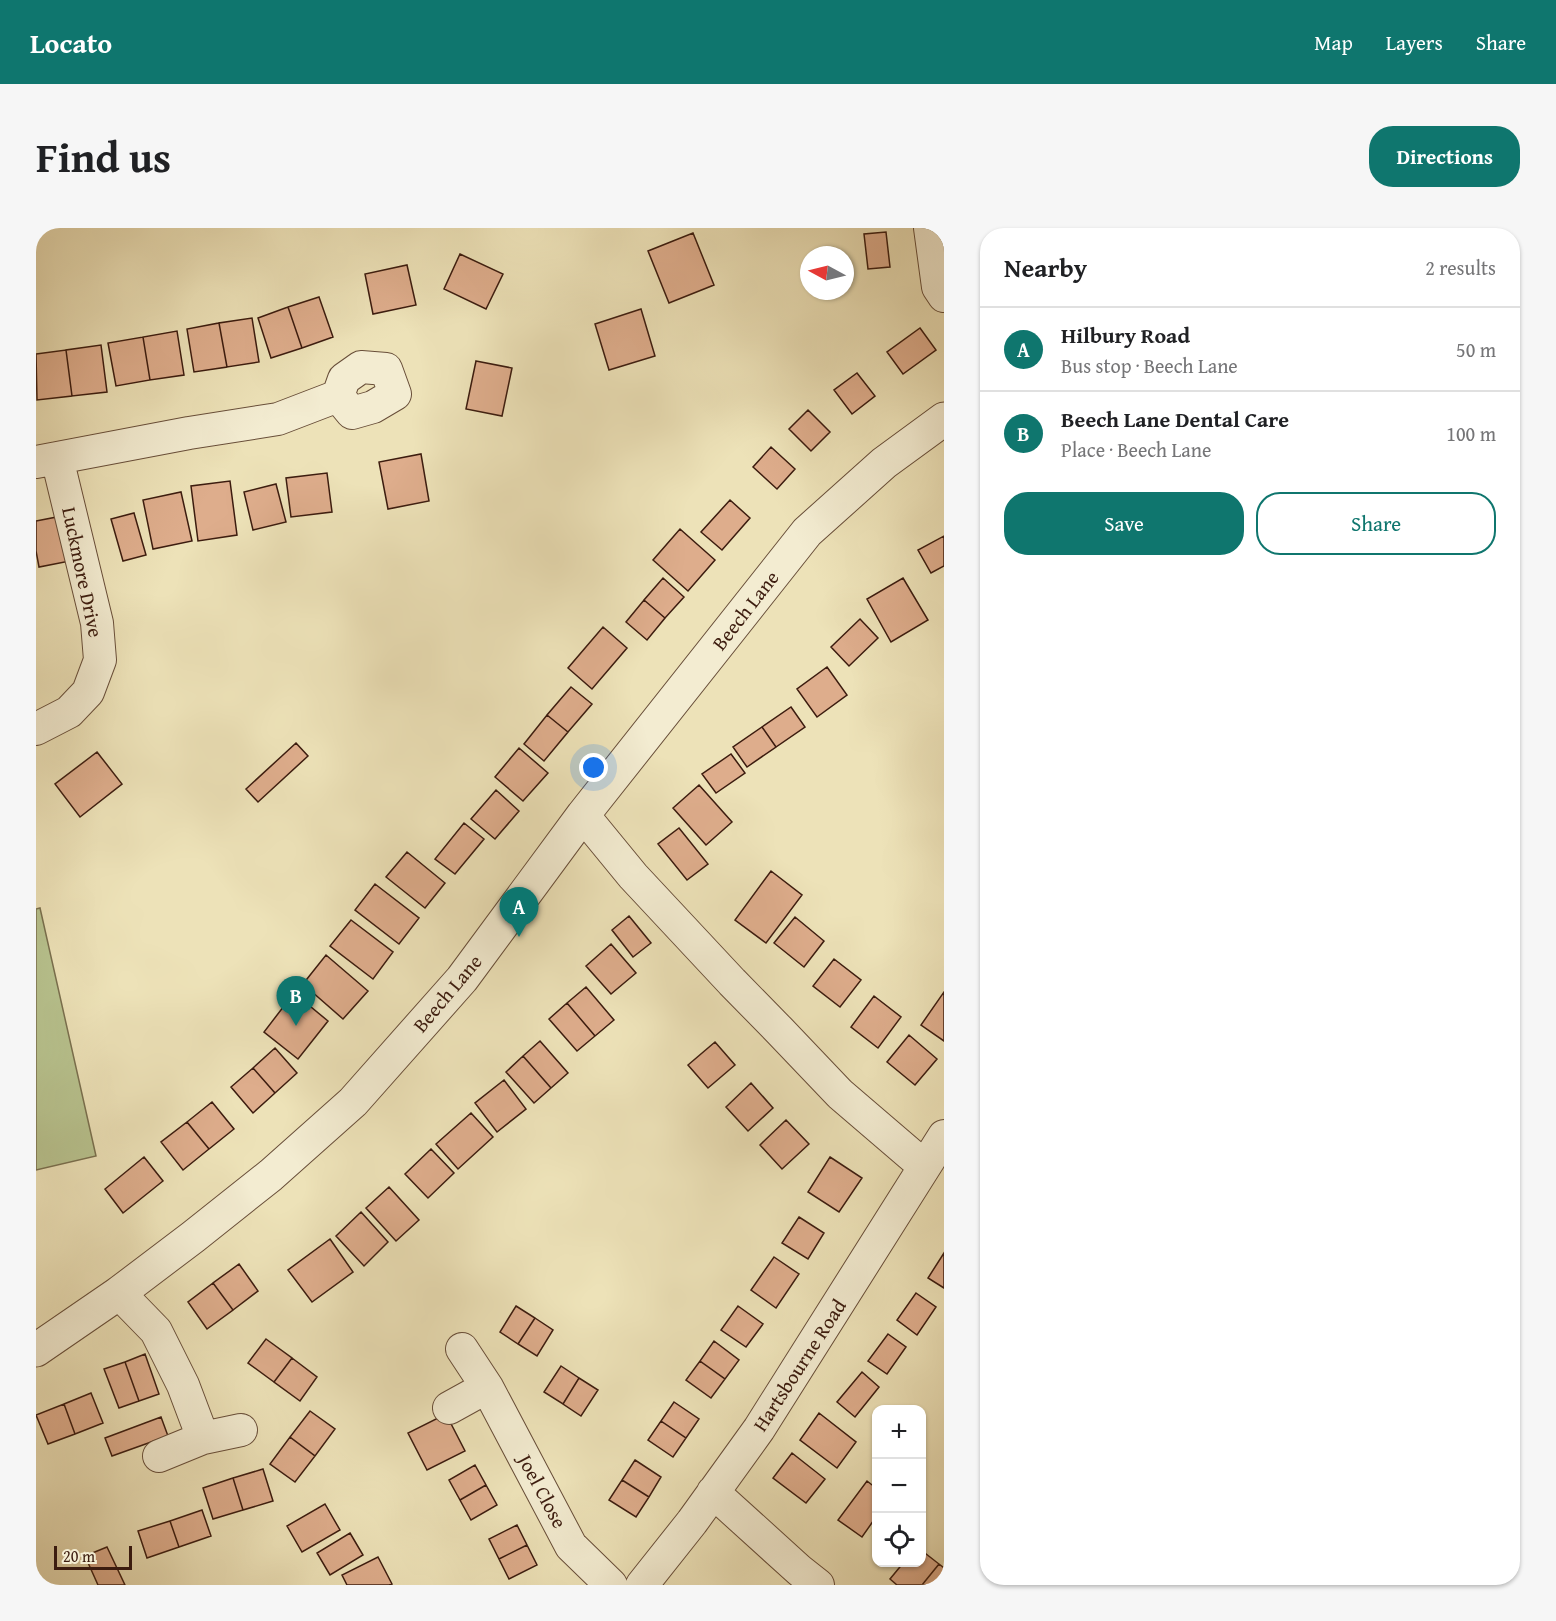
<!DOCTYPE html>
<html lang="en">
<head>
<meta charset="utf-8">
<style>
	:root { --surface:#fff; --page:#f6f6f6; --text:#202124; --muted:#757577; --line:#e0e0e0; --accent:#0f766e }
	body { margin:0; font-family:"Gentium Book Plus",serif; background:var(--page); color:var(--text) }
	.controls { position:absolute; right:18px; bottom:18px; display:grid; overflow:hidden; border-radius:12px; box-shadow:0 2px 4px #0004 }
	.controls button { width:54px; height:54px; display:grid; place-items:center; padding:0; border:0; border-bottom:2px solid var(--line); background:var(--surface); color:var(--text); font:30px sans-serif }
	.compass { position:absolute; left:764px; top:18px; width:54px; height:54px; border-radius:50%; background:var(--surface); box-shadow:0 2px 4px #0004; rotate:277deg }
	.scale { position:absolute; left:18px; bottom:15px; width:78px; box-sizing:border-box; padding-left:6px; border:3px solid #3c1c0f; border-top:0; font-size:16px; line-height:21px; white-space:nowrap; color:#3c1c0f; -webkit-text-stroke:4px #f3ecd1; paint-order:stroke }
	.you { position:absolute; left:558px; top:540px; width:21px; height:21px; margin:-15px; border:4px solid #fff; border-radius:50%; background:#1a73e8; box-shadow:0 0 0 9px #1a73e833 }
	.badge { display:grid; place-items:center; width:39px; height:39px; border-radius:50%; background:var(--accent); color:#fff; font-size:20px; font-weight:700 }
	.pin { position:absolute; translate:-50% -50px; filter:drop-shadow(0 2px 3px #0008) }
	.pin::after { content:''; position:absolute; top:32px; width:21px; height:18px; background:inherit; clip-path:polygon(0 0,100% 0,50% 100%) }
	.list { margin:0; padding:0; list-style:none }
	h2 { display:flex; justify-content:space-between; align-items:center; height:78px; margin:0; padding:0 24px; font-size:26px }
	h2 small { font-size:20px; font-weight:400; color:var(--muted) }
	.list li { display:grid; grid-template-columns:39px 1fr auto; gap:18px; align-items:center; box-sizing:border-box; height:84px; padding:0 24px; border-top:2px solid var(--line) }
	.list b { display:block; font-size:22px; white-space:nowrap }
	.list p { margin:0; font-size:20px; white-space:nowrap; color:var(--muted) }
	.list em { font-size:20px; font-style:normal; color:var(--muted) }
	.actions { display:flex; gap:12px; padding:18px 24px }
	.actions a { flex:1; padding:14px 0; border:2px solid var(--accent); border-radius:24px; text-align:center; font-size:21px; color:var(--accent) }
	.actions .main { background:var(--accent); color:#fff }
	.icon { flex:none; width:33px; height:33px; fill:none; stroke:currentColor; stroke-width:2; stroke-linecap:round; stroke-linejoin:round }
	.map { position:relative; flex:none; width:908px; height:1357px; overflow:hidden; border-radius:24px }
	header { display:flex; align-items:center; gap:36px; box-sizing:border-box; height:84px; padding:0 30px; background:var(--accent); color:#fff }
	header strong { font-size:28px }
	nav { display:flex; gap:33px; margin-inline-start:auto; font-size:21px }
	.intro { display:flex; align-items:center; justify-content:space-between; box-sizing:border-box; height:144px; padding:0 36px }
	h1 { margin:0; font-size:42px }
	.button { padding:15px 27px; border-radius:24px; background:var(--accent); color:#fff; font-size:21px; font-weight:700 }
	main { display:flex; gap:36px; padding:0 36px }
	aside { flex:1; background:var(--surface); border-radius:24px; box-shadow:0 2px 4px #0004 }
	.map>svg:first-child { display:block }
	.pitch { fill:#b8c38f; stroke:#7a704f; stroke-width:1.5 }
	.building { fill:#dead8c; stroke:#3c1c0f; stroke-width:1.5 }
	.lines { fill:none; stroke-linecap:round; stroke-linejoin:round }
	.minor-casing { stroke:#684e39; stroke-width:34 }
	.tertiary-casing { stroke:#684e39; stroke-width:35 }
	.minor { stroke:#f3ecd1; stroke-width:32 }
	.tertiary { stroke:#f3ecd1; stroke-width:33 }
	.labels { text-anchor:middle; dominant-baseline:central; stroke-width:4.5; stroke-linejoin:round; paint-order:stroke }
	.street-label { font-size:20px; fill:#3c1c0f; stroke:#f3ecd1 }
</style>
</head>
<body>
<header>
<strong>Locato</strong>
<nav><a>Map</a><a>Layers</a><a>Share</a></nav>
</header>
<div class="intro"><h1>Find us</h1><a class="button">Directions</a></div>
<main>
<div class="map">
<svg width="908" height="1357" viewBox="0 0 908 1357">
	<rect width="100%" height="100%" fill="#ede2b8"/>
	<filter id="stains"><feTurbulence type="fractalNoise" baseFrequency=".00333" numOctaves="4"/><feColorMatrix values="0 0 0 0 .2 0 0 0 0 .09 0 0 0 0 .02 0 0 0 .5 -.17"/></filter>
	<radialGradient id="worn" r=".72"><stop offset=".6" stop-color="#630" stop-opacity="0"/><stop offset="1" stop-color="#630" stop-opacity=".3"/></radialGradient>
	<!-- pitch -->
	<path class="pitch" d="M4 680 60 928 0 942V681Z"/>
	<!-- building -->
	<path class="building" d="M850 4 854 39 832 41 828 6Z
		M657 5 678 57 633 75 612 23Z
		M424 26 467 46 450 81 408 61Z
		M371 37 380 77 337 86 329 46Z
		M283 69 297 109 266 120 252 79Z
		M252 79 266 120 235 130 222 90Z
		M605 81 619 128 573 142 559 96Z
		M216 90 223 134 191 139 183 95Z
		M183 95 191 139 158 144 151 101Z
		M884 100 900 122 867 146 851 124Z
		M141 103 148 147 114 152 107 109Z
		M107 109 114 152 80 158 72 115Z
		M65 117 71 164 36 168 30 122Z
		M30 122 36 168 1 172 0 126Z
		M440 133 476 140 466 188 430 181Z
		M821 145 839 168 816 186 798 162Z
		M772 182 794 204 775 223 753 201Z
		M735 219 759 241 741 261 717 239Z
		M385 226 393 273 352 281 343 234Z
		M291 245 296 284 255 289 250 250Z
		M194 253 201 307 162 313 155 258Z
		M240 256 250 294 217 302 208 264Z
		M145 264 156 313 117 321 107 272Z
		M694 272 714 290 686 322 665 304Z
		M98 285 110 327 87 333 75 291Z
		M26 288 34 333 3 339 0 323V293Z
		M644 301 679 332 652 363 617 332Z
		M908 308V338L895 345 882 322Z
		M627 350 648 369 629 390 608 372Z
		M867 350 892 392 855 414 831 371Z
		M608 372 629 390 611 412 590 394Z
		M824 391 842 410 813 438 795 419Z
		M567 399 591 420 556 461 532 440Z
		M791 439 811 467 781 489 761 461Z
		M535 459 556 476 532 504 511 487Z
		M755 479 769 499 740 519 726 499Z
		M511 487 532 504 508 533 488 516Z
		M726 499 740 519 711 539 697 519Z
		M260 515 272 528 222 574 210 561Z
		M483 520 512 545 487 573 459 549Z
		M61 524 86 556 44 589 19 556Z
		M695 526 709 545 680 565 666 546Z
		M663 557 696 594 670 617 637 580Z
		M460 562 483 583 459 611 435 591Z
		M428 595 448 611 419 646 399 631Z
		M643 600 672 636 651 652 622 616Z
		M371 624 409 655 389 680 350 649Z
		M735 643 766 667 730 715 699 692Z
		M339 656 383 690 363 716 319 682Z
		M593 688 615 715 597 729 576 702Z
		M759 689 788 713 768 739 738 715Z
		M315 692 357 724 337 751 294 718Z
		M575 716 600 745 575 766 550 738Z
		M290 727 332 763 307 791 267 756Z
		M798 731 825 752 804 779 777 758Z
		M550 759 578 792 559 808 531 775Z
		M908 764V813L885 797Z
		M258 765 292 793 262 831 228 804Z
		M838 768 865 789 842 820 815 799Z
		M531 775 559 808 541 823 513 791Z
		M873 807 901 831 879 857 851 834Z
		M504 813 532 845 515 860 487 828Z
		M679 814 699 837 672 860 652 837Z
		M239 820 261 845 239 865 217 840Z
		M487 828 515 860 498 875 470 844Z
		M217 840 239 865 217 885 195 859Z
		M468 852 490 881 461 904 439 875Z
		M715 855 737 880 712 903 690 879Z
		M176 874 198 901 173 921 151 894Z
		M435 885 457 909 422 941 400 916Z
		M750 892 773 916 746 941 724 917Z
		M151 894 173 921 147 942 125 914Z
		M395 921 418 945 392 970 369 946Z
		M108 929 127 953 87 985 69 961Z
		M794 929 826 950 803 984 772 964Z
		M353 959 383 992 360 1013 330 980Z
		M325 984 352 1014 328 1038 300 1008Z
		M763 989 788 1005 772 1031 746 1015Z
		M294 1011 317 1044 276 1074 252 1042Z
		M908 1025V1060L892 1050Z
		M738 1029 763 1046 740 1080 715 1062Z
		M203 1036 222 1063 197 1082 177 1055Z
		M177 1055 197 1082 171 1101 152 1074Z
		M880 1065 900 1079 881 1107 861 1092Z
		M480 1078 499 1090 482 1116 464 1104Z
		M702 1078 727 1096 710 1119 685 1102Z
		M499 1090 517 1102 501 1128 482 1116Z
		M852 1106 870 1119 851 1146 832 1133Z
		M230 1111 256 1130 238 1154 212 1135Z
		M678 1113 703 1132 689 1151 664 1133Z
		M109 1126 123 1166 103 1173 89 1134Z
		M256 1130 281 1149 264 1173 238 1154Z
		M664 1133 689 1151 675 1170 650 1152Z
		M89 1134 103 1173 83 1180 68 1141Z
		M525 1138 543 1150 527 1176 508 1164Z
		M826 1144 843 1159 819 1189 801 1174Z
		M543 1150 562 1162 545 1188 527 1176Z
		M55 1165 67 1195 39 1206 28 1176Z
		M638 1174 663 1191 650 1210 625 1193Z
		M28 1176 39 1206 12 1216 0 1187Z
		M274 1183 299 1201 279 1228 254 1209Z
		M783 1185 820 1214 801 1240 764 1212Z
		M410 1186 429 1223 391 1242 372 1205Z
		M125 1189 132 1208 76 1228 69 1210Z
		M625 1193 650 1210 637 1229 612 1212Z
		M254 1209 279 1228 259 1254 234 1236Z
		M756 1225 789 1251 770 1275 737 1250Z
		M599 1232 625 1249 613 1269 586 1252Z
		M439 1237 450 1257 424 1272 413 1252Z
		M227 1241 237 1273 207 1282 197 1250Z
		M197 1250 207 1282 177 1291 167 1260Z
		M586 1252 613 1269 600 1289 573 1272Z
		M831 1253 840 1260V1289L826 1309 802 1292Z
		M450 1257 461 1277 435 1292 424 1272Z
		M289 1276 304 1302 266 1324 251 1298Z
		M166 1282 175 1308 143 1319 134 1293Z
		M134 1293 143 1319 111 1330 102 1303Z
		M481 1297 491 1317 463 1331 453 1311Z
		M314 1305 327 1327 294 1347 281 1325Z
		M491 1317 501 1337 473 1351 463 1331Z
		M71 1319 89 1357H62L49 1328Z
		M885 1322 903 1336 886 1357H861L854 1351 868 1334H885Z
		M342 1329 356 1356 353 1357H311L306 1347Z
		M903 1336 908 1340V1357H886Z"/>
	<g class="lines">
		<defs>
			<path id="minor" d="M894 0 902 59 908 68
				M325 139 350 141 359 166 337 179 316 185 302 168 308 151Z
				M0 234 153 205 242 191 302 168
				M0 501 33 484 52 464 64 432 61 395 21 230
				M547 587 597 648 696 754 743 802 804 866 888 938
				M83 1065 120 1103 147 1157 167 1210 123 1228
				M426 1121 451 1159 535 1318 575 1357
				M413 1180 451 1159
				M167 1210 205 1202
				M677 1264 763 1342 782 1357
				M606 1357 656 1294 723 1201 908 908"/>
			<path id="tertiary" d="M0 1122 83 1065 157 1009 235 947 317 874 426 751 547 587 771 304 848 235 908 191"/>
		</defs>
		<!-- minor casing -->
		<use href="#minor" class="minor-casing"/>
		<!-- tertiary casing -->
		<use href="#tertiary" class="tertiary-casing"/>
		<!-- minor -->
		<use href="#minor" class="minor"/>
		<!-- tertiary -->
		<use href="#tertiary" class="tertiary"/>
	</g>
	<g class="labels">
		<!-- street labels -->
		<g class="street-label">
			<text transform="translate(47 344) rotate(78)">Luckmore Drive</text>
			<text transform="translate(709 382) rotate(-52)">Beech Lane</text>
			<text transform="translate(411 765) rotate(-50)">Beech Lane</text>
			<text transform="translate(763 1137) rotate(-57)">Hartsbourne Road</text>
			<text transform="translate(507 1263) rotate(62)">Joel Close</text>
		</g>
	</g>
	<rect width="100%" height="100%" filter="url(#stains)"/>
	<rect width="100%" height="100%" fill="url(#worn)"/>
</svg>
<div class="controls">
<button>+</button>
<button>−</button>
<button><svg class="icon" aria-label="locate" viewBox="0 0 24 24"><circle cx="12" cy="12" r="6"/><path d="M12 2v4M12 18v4M2 12h4M18 12h4"/></svg></button>
</div>
<svg class="compass" viewBox="-18 -18 36 36"><path d="M0-13l5 13h-10z" fill="#e53935"/><path d="M0 13l5-13h-10z" fill="#757577"/></svg>
<div class="scale">20 m</div>
<div class="you"></div>
<div class="pin badge" style="left:483px;top:709px">A</div>
<div class="pin badge" style="left:260px;top:798px">B</div>
</div>
<aside>
<h2>Nearby<small>2 results</small></h2>
<ul class="list">
<li><span class="badge">A</span><div><b>Hilbury Road</b><p>Bus stop · Beech Lane</p></div><em>50 m</em></li>
<li><span class="badge">B</span><div><b>Beech Lane Dental Care</b><p>Place · Beech Lane</p></div><em>100 m</em></li>
</ul>
<div class="actions"><a class="main">Save</a><a>Share</a></div>
</aside>
</main>
</body>
</html>
